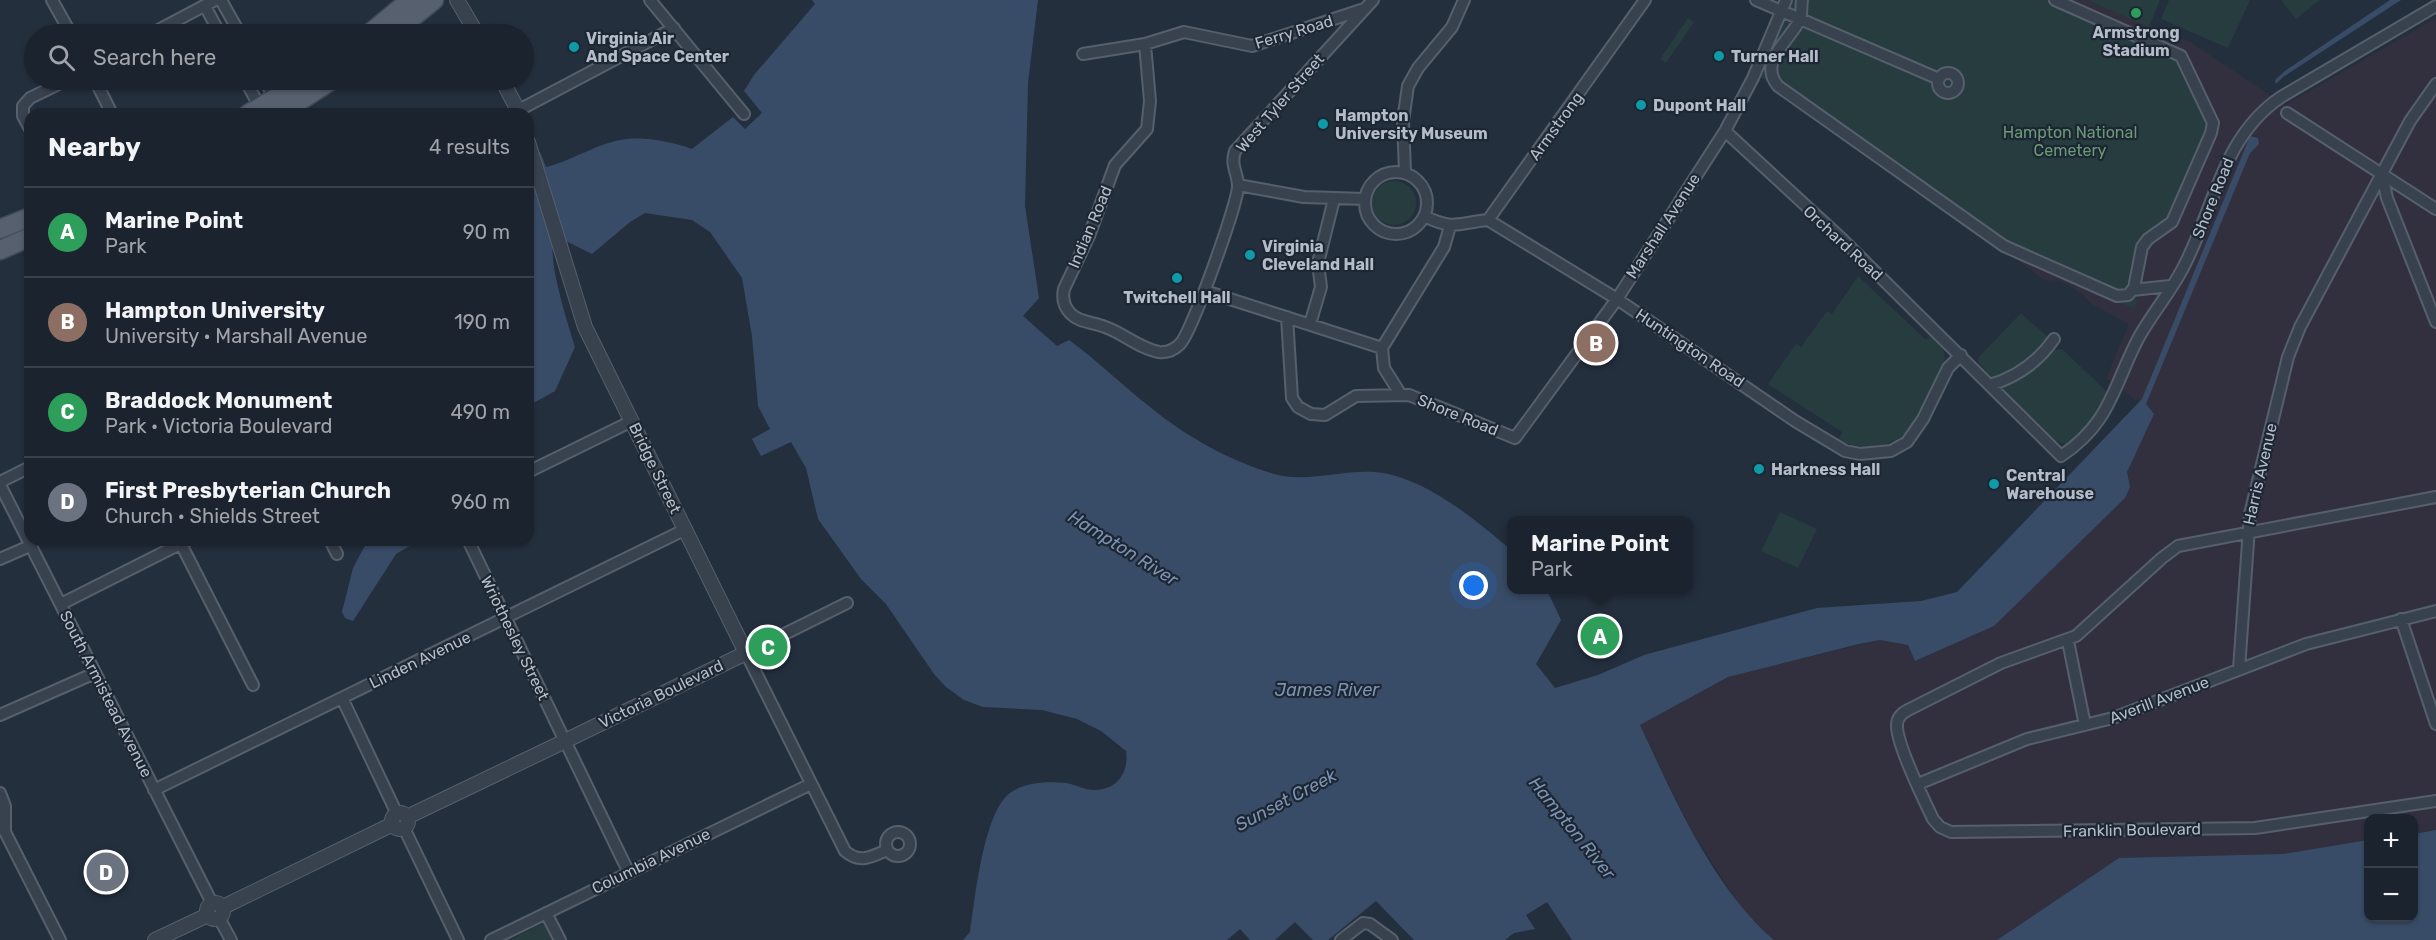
<!DOCTYPE html>
<html lang="en">
<head>
<meta charset="utf-8">
<style>
	:root { --surface:#1b232e; --page:#282f3a; --text:#f1f3f6; --muted:#a0a4aa; --line:#39404a; --accent:#2563eb }
	body { margin:0; font-family:Rubik,sans-serif; background:var(--page); color:var(--text) }
	.controls { position:absolute; right:18px; bottom:18px; display:grid; overflow:hidden; border-radius:12px; box-shadow:0 2px 4px #0004 }
	.controls button { width:54px; height:54px; display:grid; place-items:center; padding:0; border:0; border-bottom:2px solid var(--line); background:var(--surface); color:var(--text); font:30px sans-serif }
	.you { position:absolute; left:1474px; top:586px; width:21px; height:21px; margin:-15px; border:4px solid #fff; border-radius:50%; background:#1a73e8; box-shadow:0 0 0 9px #1a73e833 }
	.badge { display:grid; place-items:center; width:39px; height:39px; border-radius:50%; background:var(--accent); color:#fff; font-size:20px; font-weight:700 }
	.pin { position:absolute; translate:-50% -50%; border:3px solid #fff; box-shadow:0 2px 6px #0006 }
	.popup { position:absolute; left:1507px; top:516px; width:186px; height:78px; box-sizing:border-box; display:grid; place-content:center; border-radius:12px; background:var(--surface); filter:drop-shadow(0 2px 4px #0005); font-size:20px; white-space:nowrap; color:var(--muted) }
	.popup b { font-size:22px; color:var(--text) }
	.popup::after { content:''; position:absolute; left:50%; top:100%; margin-left:-12px; border:12px solid transparent; border-top-color:var(--surface) }
	.list { margin:0; padding:0; list-style:none }
	h2 { display:flex; justify-content:space-between; align-items:center; height:78px; margin:0; padding:0 24px; font-size:26px }
	h2 small { font-size:20px; font-weight:400; color:var(--muted) }
	.list li { display:grid; grid-template-columns:39px 1fr auto; gap:18px; align-items:center; box-sizing:border-box; height:90px; padding:0 24px; border-top:2px solid var(--line) }
	.list b { display:block; font-size:22px; white-space:nowrap }
	.list p { margin:0; font-size:20px; white-space:nowrap; color:var(--muted) }
	.list em { font-size:20px; font-style:normal; color:var(--muted) }
	.icon { flex:none; width:33px; height:33px; fill:none; stroke:currentColor; stroke-width:2; stroke-linecap:round; stroke-linejoin:round }
	.map { position:relative; flex:none; width:2436px; height:940px; overflow:hidden }
	.search { position:absolute; background:var(--surface); box-shadow:0 2px 4px #0004; left:24px; top:24px; width:510px; height:66px; display:flex; align-items:center; gap:15px; box-sizing:border-box; padding:0 21px; border-radius:33px; color:var(--muted); font-size:22px }
	.panel { position:absolute; background:var(--surface); box-shadow:0 2px 4px #0004; left:24px; top:108px; width:510px; height:438px; border-radius:18px }
	.map>svg:first-child { display:block }
	.medical { fill:#32303f }
	.green { fill:#263c3f }
	.water { fill:#394c67 }
	.lines { fill:none; stroke-linecap:round; stroke-linejoin:round }
	.minor-casing { stroke:#565f6c; stroke-width:14 }
	.tertiary-casing { stroke:#565f6c; stroke-width:16 }
	.primary-casing { stroke:#414a57; stroke-width:21 }
	.minor { stroke:#38414e; stroke-width:10 }
	.tertiary { stroke:#38414e; stroke-width:14 }
	.primary { stroke:#56606e; stroke-width:18 }
	.leisure-dot { fill:#2e9e5b; stroke:#1d2633; stroke-width:2 }
	.culture-dot { fill:#0f9aa8; stroke:#1d2633; stroke-width:2 }
	.labels { text-anchor:middle; dominant-baseline:central; stroke-width:4.5; stroke-linejoin:round; paint-order:stroke }
	.street-label { font-size:16px; fill:#b4bcc9; stroke:#1d2633 }
	.poi-label { font-size:16px; font-weight:bold; fill:#b4bcc9; stroke:#1d2633; text-anchor:start }
	.park-label { font-size:16px; fill:#6b9a76; stroke:#1d2633 }
	.water-label { font-size:18px; font-style:italic; fill:#7c92b1; stroke:#1d2633 }
</style>
</head>
<body>
<div class="map">
<svg width="2436" height="940" viewBox="0 0 2436 940">
	<rect width="100%" height="100%" fill="#242f3e"/>
	<!-- medical -->
	<path class="medical" d="M1791 0H2089L2190 42 2285 105 2436 18V830L2414 834V818H2368V840L2283 854 2119 858 1997 940H1774L1740 906 1691 829 1640 725 1728 677 1880 640 1908 645 1915 661 1994 626 2130 487 2127 472 2153 414 2142 399 2136 400 2106 379 2129 324 2092 304 2080 292 2060 281 2045 280 1758 75Z"/>
	<!-- green -->
	<path class="green" d="M1791 0H2063L2185 52 2219 124 2174 226 2155 237 2145 249 2135 309 2034 265 1923 192 1758 75Z
		M2088 0H2160L2149 27Z
		M2169 0H2250L2228 48 2161 19Z
		M2281 0H2320L2296 19Z
		M1688 18 1694 22 1666 63 1660 59Z
		M1372 203a22 22 0 1 1 44 0a22 22 0 1 1-44 0Z
		M1858 276 1926 340 1932 333 1944 352 1945 359C1942 371 1935 382 1930 393 1915 422 1909 442 1873 446 1859 448 1850 446 1838 440L1842 432 1768 384 1796 344 1801 347 1827 311 1832 314Z
		M2021 313 2050 339 2022 368 1993 379 1979 363 1978 358Z
		M2062 349 2106 391C2105 407 2097 416 2087 428 2082 433 2077 440 2069 443 2049 449 2013 400 1999 386L2026 374 2050 351Z
		M1780 512 1817 529 1798 568 1761 551Z
		M544 923 553 940H509Z"/>
	<!-- water -->
	<path class="water" d="M812 0H1038L1028 83 1025 206 1039 298 1023 316 1057 346 1069 340C1098 361 1122 385 1150 407 1185 436 1230 461 1274 474 1306 483 1341 470 1374 472 1422 475 1476 520 1511 550L1512 590H1547L1561 620 1536 664 1555 688 1598 675 1644 655 1817 608 1921 601 1957 592 2142 399 2250 136 2258 138 2259 144 2250 153 2146 404 2154 414 2127 472 2130 487 2125 498 1994 626 1915 661 1908 645 1880 640 1859 644 1728 677 1640 725C1674 797 1712 887 1774 940H1572L1547 902 1526 915 1535 929 1514 933 1505 940H1414L1376 901 1328 940H1313L1295 922 1275 940H1250L1240 929 1227 940H963L970 932C975 900 983 813 1010 793 1025 782 1049 781 1067 783 1076 785 1085 790 1094 790 1118 790 1129 772 1126 751L1101 731 1077 719 1042 710 983 707 964 700 946 687 934 674 886 604 861 579 818 519 806 468 791 442 761 456 752 439 770 429 758 406 752 336 742 278 710 232 692 220 645 213 630 222 592 254 566 241 554 240C547 260 568 324 575 347L555 391 528 406V155L540 152 546 167C572 161 599 142 627 139 648 137 672 142 692 149L733 117 745 129 762 113 744 91 754 75 815 4Z
		M2390 0H2401L2283 77 2276 84 2275 80 2285 71Z
		M368 540H420L396 554 353 621 345 618 342 612 353 568Z
		M2436 830V940H1997L2119 858 2283 854 2368 840V918H2414V834Z"/>
	<g class="lines">
		<defs>
			<path id="minor" d="M52 0 71 34
				M221 0 240 34
				M650 0 744 114
				M1756 0 1939 79
				M1802 0C1801 6 1802 14 1800 19 1791 40 1757 61 1778 86L2004 246 2117 296 2128 295 2134 288 2142 247 2148 239 2172 222 2211 133 2213 123 2181 56 2055 0
				M205 6 220 34
				M151 34 215 0
				M1145 44 1150 101 1147 129 1115 165 1089 236 1064 289C1062 298 1064 307 1071 314 1080 323 1094 322 1105 327 1123 333 1140 349 1159 352 1167 353 1174 350 1180 344 1191 334 1238 203 1238 186 1238 173 1230 166 1235 151L1373 0
				M1083 54 1145 44 1184 32 1252 46 1361 10
				M1938 83a10 10 0 1 1 20 0a10 10 0 1 1-20 0Z
				M95 80 112 114
				M245 80 262 111
				M265 80 276 102
				M519 110 674 28
				M2287 113 2436 209
				M30 129 23 116V106L30 98 67 80
				M1725 131 1843 240 2061 456C2111 423 2113 386 2139 337 2153 312 2173 289 2185 264 2215 205 2223 136 2281 97L2436 6
				M1365 203a31 31 0 1 1 62 0a31 31 0 1 1-62 0Z
				M1405 172 1403 121 1408 86 1418 68 1452 27 1464 0
				M2382 174 2387 198 2436 322
				M1238 185 1304 197 1365 199
				M1424 216C1455 231 1457 223 1488 220L1645 0
				M1488 220 1617 299 1795 421 1845 451 1860 454 1891 451 1907 442 1923 419 1948 368 1961 355
				M2132 290 2170 286
				M1205 291 1382 348
				M1287 317 1292 398 1298 407 1311 414 1325 415 1356 396 1409 395 1515 438 1617 299 1725 131 1753 78 1786 0
				M1310 324 1321 287 1318 263 1334 199
				M1990 385C2017 377 2038 362 2054 339
				M1401 395 1384 368 1382 348 1444 247 1450 226
				M528 472 632 421
				M0 482 30 467
				M0 485 212 903
				M2436 497 2178 546 2162 558 2076 636 2001 663 1908 710C1902 713 1897 718 1897 725 1896 743 1924 800 1933 819L1940 827 1951 832 2255 828 2436 801
				M330 540 337 554
				M468 540 562 735
				M181 544 253 685
				M0 559 32 545
				M847 603 746 653 845 851C860 864 871 857 887 850
				M61 604 188 540
				M2401 619 2436 724
				M2068 641 2085 725
				M2239 669 2250 514 2288 357 2300 327 2410 121 2436 84
				M342 698 397 814
				M0 715 95 673
				M568 747 628 871
				M1918 784 2027 739 2113 718 2306 644 2436 611
				M154 790 686 529
				M0 793 5 806V832L60 940
				M404 828 458 940
				M886 844a12 12 0 1 1 24 0a12 12 0 1 1-24 0Z
				M546 913 560 940
				M219 918 231 940
				M491 940 811 784
				M1341 940 1363 923 1370 924 1392 940"/>
			<path id="tertiary" d="M457 0 477 34
				M502 80 520 114
				M528 142 585 327 746 653 571 738
				M392 821a8 8 0 1 1 16 0a8 8 0 1 1-16 0Z
				M407 817 559 744
				M207 911a8 8 0 1 1 16 0a8 8 0 1 1-16 0Z
				M223 907 393 824
				M155 940 208 915"/>
			<path id="primary" d="M369 34 410 0
				M392 34 434 0
				M248 114 306 80
				M280 114 332 80
				M0 229 30 217
				M0 250 30 237"/>
		</defs>
		<!-- minor casing -->
		<use href="#minor" class="minor-casing"/>
		<!-- tertiary casing -->
		<use href="#tertiary" class="tertiary-casing"/>
		<!-- primary casing -->
		<use href="#primary" class="primary-casing"/>
		<!-- minor -->
		<use href="#minor" class="minor"/>
		<!-- tertiary -->
		<use href="#tertiary" class="tertiary"/>
		<!-- primary -->
		<use href="#primary" class="primary"/>
	</g>
	<!-- markers -->
	<circle class="leisure-dot" cx="2136" cy="13" r="6"/>
	<g class="culture-dot">
		<circle cx="574" cy="47" r="6"/>
		<circle cx="1719" cy="56" r="6"/>
		<circle cx="1641" cy="105" r="6"/>
		<circle cx="1323" cy="124" r="6"/>
		<circle cx="1250" cy="255" r="6"/>
		<circle cx="1177" cy="278" r="6"/>
		<circle cx="1759" cy="469" r="6"/>
		<circle cx="1994" cy="484" r="6"/>
	</g>
	<g class="labels">
		<!-- street labels -->
		<g class="street-label">
			<text transform="translate(1294 32) rotate(-17)">Ferry Road</text>
			<text transform="translate(1280 103) rotate(-49)">West Tyler Street</text>
			<text transform="translate(1556 126) rotate(-54)">Armstrong</text>
			<text transform="translate(2213 198) rotate(-68)">Shore Road</text>
			<text transform="translate(1663 226) rotate(-57)">Marshall Avenue</text>
			<text transform="translate(1090 227) rotate(-67)">Indian Road</text>
			<text transform="translate(1843 243) rotate(43)">Orchard Road</text>
			<text transform="translate(1690 348) rotate(34)">Huntington Road</text>
			<text transform="translate(1458 415) rotate(22)">Shore Road</text>
			<text transform="translate(655 468) rotate(64)">Bridge Street</text>
			<text transform="translate(2260 474) rotate(-77)">Harris Avenue</text>
			<text transform="translate(515 638) rotate(64)">Wriothesley Street</text>
			<text transform="translate(420 660) rotate(-26)">Linden Avenue</text>
			<text transform="translate(106 694) rotate(63)">South Armistead Avenue</text>
			<text transform="translate(661 694) rotate(-26)">Victoria Boulevard</text>
			<text transform="translate(2159 700) rotate(-21)">Averill Avenue</text>
			<text transform="translate(2132 830) rotate(-1)">Franklin Boulevard</text>
			<text transform="translate(651 861) rotate(-26)">Columbia Avenue</text>
		</g>
		<!-- poi labels -->
		<g class="poi-label">
			<text x="2136" y="32" text-anchor="middle">Armstrong<tspan x="2136" dy="18">Stadium</tspan></text>
			<text x="586" y="38">Virginia Air<tspan x="586" dy="18">And Space Center</tspan></text>
			<text x="1731" y="56">Turner Hall</text>
			<text x="1653" y="105">Dupont Hall</text>
			<text x="1335" y="115">Hampton<tspan x="1335" dy="18">University Museum</tspan></text>
			<text x="1262" y="246">Virginia<tspan x="1262" dy="18">Cleveland Hall</tspan></text>
			<text x="1177" y="297" text-anchor="middle">Twitchell Hall</text>
			<text x="1771" y="469">Harkness Hall</text>
			<text x="2006" y="475">Central<tspan x="2006" dy="18">Warehouse</tspan></text>
		</g>
		<!-- park labels -->
		<g class="park-label">
			<text x="2070" y="132">Hampton National<tspan x="2070" dy="18">Cemetery</tspan></text>
		</g>
		<!-- water labels -->
		<g class="water-label">
			<text transform="translate(1123 548) rotate(32)">Hampton River</text>
			<text x="1327" y="690">James River</text>
			<text transform="translate(1286 800) rotate(-28)">Sunset Creek</text>
			<text transform="translate(1572 828) rotate(51)">Hampton River</text>
		</g>
	</g>
</svg>
<div class="controls">
<button>+</button>
<button>−</button>
</div>
<div class="you"></div>
<div class="pin badge" style="left:1600px;top:636px;background:#2e9e5b">A</div>
<div class="popup"><b>Marine Point</b>Park</div>
<div class="pin badge" style="left:1596px;top:343px;background:#8d6e63">B</div>
<div class="pin badge" style="left:768px;top:647px;background:#2e9e5b">C</div>
<div class="pin badge" style="left:106px;top:872px;background:#6b7280">D</div>
<div class="search"><svg class="icon" aria-label="search" viewBox="0 0 24 24"><circle cx="10" cy="10" r="6"/><path d="M15 15l6 6"/></svg>Search here</div>
<section class="panel">
<h2>Nearby<small>4 results</small></h2>
<ul class="list">
<li><span class="badge" style="background:#2e9e5b">A</span><div><b>Marine Point</b><p>Park</p></div><em>90 m</em></li>
<li><span class="badge" style="background:#8d6e63">B</span><div><b>Hampton University</b><p>University · Marshall Avenue</p></div><em>190 m</em></li>
<li><span class="badge" style="background:#2e9e5b">C</span><div><b>Braddock Monument</b><p>Park · Victoria Boulevard</p></div><em>490 m</em></li>
<li><span class="badge" style="background:#6b7280">D</span><div><b>First Presbyterian Church</b><p>Church · Shields Street</p></div><em>960 m</em></li>
</ul>
</section>
</div>
</body>
</html>
